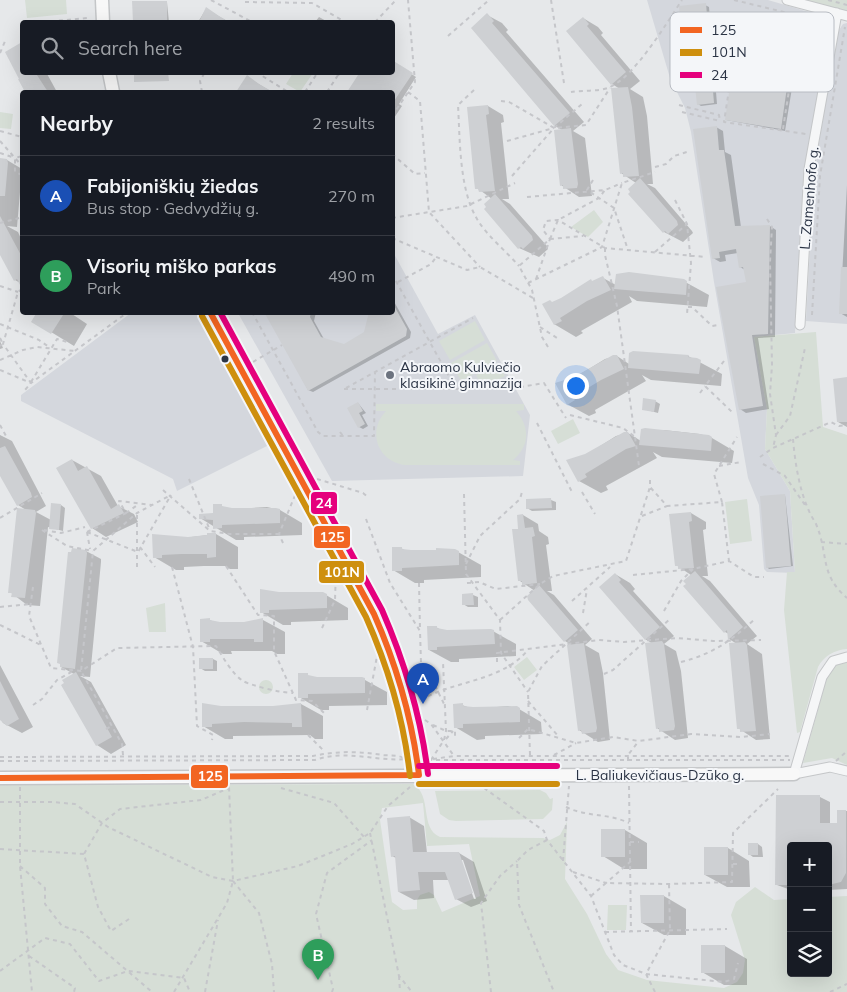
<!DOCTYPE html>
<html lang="en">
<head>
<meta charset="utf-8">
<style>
	:root { --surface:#171b24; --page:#20242c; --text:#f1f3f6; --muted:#9ea1a6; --line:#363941; --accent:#6c737f }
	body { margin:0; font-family:Mulish,sans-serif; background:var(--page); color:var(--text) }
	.controls { position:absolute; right:15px; bottom:15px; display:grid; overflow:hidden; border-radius:5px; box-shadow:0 5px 20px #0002 }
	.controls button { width:45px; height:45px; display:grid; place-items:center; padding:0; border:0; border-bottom:1px solid var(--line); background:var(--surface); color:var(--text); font:25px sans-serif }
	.you { position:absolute; left:575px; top:385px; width:18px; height:18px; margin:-12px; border:4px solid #fff; border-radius:50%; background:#1a73e8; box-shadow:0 0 0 8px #1a73e833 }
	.badge { display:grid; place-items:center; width:32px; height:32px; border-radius:50%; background:var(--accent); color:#fff; font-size:16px; font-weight:700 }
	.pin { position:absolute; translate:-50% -41px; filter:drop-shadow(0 1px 2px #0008) }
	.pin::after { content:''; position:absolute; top:26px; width:18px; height:15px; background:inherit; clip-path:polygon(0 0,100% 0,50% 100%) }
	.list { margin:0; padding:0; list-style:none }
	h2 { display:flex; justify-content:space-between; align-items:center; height:65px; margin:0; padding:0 20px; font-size:21px }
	h2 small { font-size:16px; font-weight:400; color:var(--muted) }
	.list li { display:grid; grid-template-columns:32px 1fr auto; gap:15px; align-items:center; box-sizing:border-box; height:80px; padding:0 20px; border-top:1px solid var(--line) }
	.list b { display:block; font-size:19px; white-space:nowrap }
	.list p { margin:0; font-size:16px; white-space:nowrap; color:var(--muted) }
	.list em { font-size:16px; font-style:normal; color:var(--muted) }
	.icon { flex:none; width:28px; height:28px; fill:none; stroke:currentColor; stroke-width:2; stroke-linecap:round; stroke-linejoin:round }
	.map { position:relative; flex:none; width:847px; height:992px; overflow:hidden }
	.search { position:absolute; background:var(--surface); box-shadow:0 5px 20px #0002; left:20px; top:20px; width:375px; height:55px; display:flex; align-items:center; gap:12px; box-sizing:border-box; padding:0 18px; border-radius:5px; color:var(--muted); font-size:19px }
	.panel { position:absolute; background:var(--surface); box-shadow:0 5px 20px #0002; left:20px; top:90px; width:375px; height:225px; border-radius:5px }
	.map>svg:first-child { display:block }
	.built { fill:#d4d7dd }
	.green { fill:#d6ded6; fill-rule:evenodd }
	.shadow { fill:#0003; fill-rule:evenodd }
	.building { fill:#ced0d3 }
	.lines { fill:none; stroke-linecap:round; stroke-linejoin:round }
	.minor-casing { stroke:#c4c6c8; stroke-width:11 }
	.secondary-casing { stroke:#c4c6c8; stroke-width:15 }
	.path { stroke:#c5c6ca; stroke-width:2; stroke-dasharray:4 4; stroke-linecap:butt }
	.minor { stroke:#f5f6f7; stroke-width:9 }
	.secondary { stroke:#f8f8f8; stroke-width:12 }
	.bus-1-casing { stroke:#f4f6f9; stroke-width:10 }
	.bus-2-casing { stroke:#f4f6f9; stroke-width:10 }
	.bus-3-casing { stroke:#f4f6f9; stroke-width:10 }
	.bus-1 { stroke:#f26522; stroke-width:6 }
	.bus-2 { stroke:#ce8f0e; stroke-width:6 }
	.bus-3 { stroke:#e5007d; stroke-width:6 }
	.bus-dot { fill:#2b3445; stroke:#f4f6f9; stroke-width:2 }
	.poi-dot { fill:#6c737f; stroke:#f4f6f9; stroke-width:2 }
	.labels { text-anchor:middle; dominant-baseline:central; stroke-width:4; stroke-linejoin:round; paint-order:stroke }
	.street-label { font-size:14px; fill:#2b3445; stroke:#f4f6f9 }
	.poi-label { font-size:14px; fill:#2b3445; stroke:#f4f6f9; text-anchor:start }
	.key { fill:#f4f6f9; stroke:#b8bcc3; stroke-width:1 }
	.key-label { font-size:14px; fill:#2b3445 }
	.line-badge { stroke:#f4f6f9; stroke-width:2 }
	.badge-label { font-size:14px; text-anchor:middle; font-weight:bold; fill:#fff }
</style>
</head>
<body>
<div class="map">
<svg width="847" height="992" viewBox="0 0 847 992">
	<rect width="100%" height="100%" fill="#e6e8ea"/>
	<!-- built -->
	<path class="built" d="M647 0H768L819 15 828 23 802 199 795 333 754 337 767 409 765 449 790 491 795 573 767 572 764 569 759 505 748 478 714 282 691 132 685 108 670 78Z
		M847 23V324L806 321 814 174 837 33 843 24Z
		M393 252 438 334 475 315 530 415 523 476 332 481 238 313 392 312Z
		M131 313H202L208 332 229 369 247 393 275 442 177 491 173 479 21 401V395Z"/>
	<!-- green -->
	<path class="green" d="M25 0H66L67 14 27 18Z
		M805 0H847V11Z
		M293 73H313L300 92 286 84Z
		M0 112 13 114 11 129 0 128Z
		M594 210 603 222 588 237 571 227Z
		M475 321 485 340 450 360 439 341Z
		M816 332 823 427 847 435V649C834 650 824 656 818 667L800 732 797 733 784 610 787 572H795L790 491 765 449 767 409 754 337Z
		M487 343 497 361 461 381 451 363Z
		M498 363 505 376 483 387 476 375Z
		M376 404H524V410L516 411C530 427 530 446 513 460L520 461V465H405C377 461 367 431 386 411H376Z
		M573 419 580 433 558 444 551 431Z
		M747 499 752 541 730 544 725 502Z
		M165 603 166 632H149L146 608Z
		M527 657 537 670 524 680 514 667Z
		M847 661V765L832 758 803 763 828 674 834 665Z
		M259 687a7 7 0 1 1 14 0a7 7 0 1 1-14 0Z
		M413 784C433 796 419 828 440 837L543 838 550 840 560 835 567 822 565 879 587 914 606 954 618 970 647 980 724 988 737 982 743 973 745 960 731 915 736 902 755 887 774 900 791 899V973H828V897L847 896V992H0V785ZM423 803 427 846 469 844 480 896 442 912 434 895 429 892 420 895 417 900V909L403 910 392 902 380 820 382 808Z
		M540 790 546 793 550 799 553 798 552 810 543 819 456 821 449 820 440 814 435 791Z
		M608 905H627L626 930H607Z"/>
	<!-- shadow -->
	<path class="shadow" d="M167 2 169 22H134L133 3Z
		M705 5 709 7 717 104 701 106 698 104 695 79 688 77Z
		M206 9 229 22H198Z
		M487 15 502 23 508 30 506 32 584 122 573 131 585 138 592 196 579 197 561 185 562 130 555 126 472 28Z
		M319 17 328 22H315Z
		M583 18 598 27 603 33 601 35 640 81 630 89 643 97 647 116 653 184H647L655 188 692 231 693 233 683 242 664 232 636 183 621 173 620 89 612 84Z
		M21 45 22 72H46L57 92H28L6 53Z
		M793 46 798 51 785 131 726 120Z
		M392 61 416 77 399 104 402 106 392 121V92H348L361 72H392Z
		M333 72H341L339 76Z
		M247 77 272 92H237Z
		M488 106 503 115 504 122 501 123 509 199H502L510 204 547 246 548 249 539 257 519 248 492 199 477 188 468 108Z
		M716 127 723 131 725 152 731 155 741 227 770 226 776 230 775 337 758 338 769 409 746 413 740 409 747 283 745 270 740 267 738 253 725 255 726 261 720 262 713 258Z
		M0 160H7L22 169 17 227 7 226 18 232 22 241V284L15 280 0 252Z
		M847 185V317L840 313Z
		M603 278 616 285 687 283 709 295 707 307 637 301 629 296 632 302 581 331 583 333 576 337 554 324 553 303Z
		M392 298 411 332 410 338 313 392 308 390 266 312H316L314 321 324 339 344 345 365 333 392 312Z
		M38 312H69L87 324 74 346 33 321Z
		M0 341 3 348 0 349Z
		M617 356 629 364 688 356 722 374 721 386 651 380 642 375 646 381 595 410 596 413 589 416 567 404 574 378 605 359Z
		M847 379V427L838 422Z
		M655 401 660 404 658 413 643 409Z
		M358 403 366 413 362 415 368 426 363 429 359 427Z
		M642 430H664L700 434 712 438 734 451 732 463 662 457 653 452 657 458 606 486 608 490 601 493 579 481 586 455 616 436 628 433 641 441Z
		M0 435 12 441 46 506 36 512 51 520 61 505 65 508 63 531 48 527 40 606 27 605 10 592 26 510 18 505 0 473Z
		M72 460 101 476 118 506 134 514 138 522 106 537 92 528Z
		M785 495 793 566 769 569 767 567Z
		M551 500 556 502V510L532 511 527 508Z
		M214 505 232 509 267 507 280 510 302 523V535L244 537V540H236L200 518 214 514Z
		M691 513 706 522V529L703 530 708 576H702L710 581 757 636 747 644 762 654 770 739 756 740 738 728 737 644 729 639V634L725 632 691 575 676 565Z
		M523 515 538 524 539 531 548 537 549 544 546 545 552 591H547L554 595 592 639 585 645 599 653 603 673 610 740 598 742 579 730 573 646 565 641 529 600 535 591 520 581V530Z
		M216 534 238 547V569H230L225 566H204L184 567V570H176L154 557 175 539Z
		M401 548 406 551 458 552 481 565V577L424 580V583H415L393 570Z
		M86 551 101 559V562L90 677 80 676 91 682 126 745 111 754 97 745 74 674 61 667Z
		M615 574 630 583 635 589 633 591 674 636 664 644 676 651 681 671 688 738 675 740 657 728 653 644 645 639Z
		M279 594 326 595 348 608V620L291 622V625H283L261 612Z
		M463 595H473L478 597V607H468L463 604Z
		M210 620 214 622 244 623 263 620 285 632V654H277L272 651H231L232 654H223L201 641Z
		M436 627 441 630H491L516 644V656L459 659V662H451L429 650Z
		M213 659 217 661V671H205L200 668Z
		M0 665 33 727 22 733 3 723 0 718Z
		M312 677H352L365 680 387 692V705L329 706V710H321L299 697Z
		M301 704 323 716V739H315L310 735 233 736V739H225L203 726 221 708H273Z
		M462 705 473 709 508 706 519 709 541 722 542 734 485 736V739L477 740 455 727Z
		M777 797H820L830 802V824H838V811H847V889L828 890V846H791V890L777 885Z
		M409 817 424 826 427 853H459L474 862 487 901 471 907 456 899 449 880H433L434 898 414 900 399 892 396 858 392 856ZM460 860H463L476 899H474Z
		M625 830 647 843V869H624L603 856Z
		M758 844 762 847 763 857H753L749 854Z
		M728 848 749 861 750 887H727L705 875Z
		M664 896 686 909V935H664L642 923V897Z
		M725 946 747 959V985H724L702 972Z"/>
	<!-- building -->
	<path class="building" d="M132 1H167V22H133Z
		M706 3 714 103 697 105 694 77 686 78 679 6Z
		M206 7 219 16 229 22H199Z
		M487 13 494 21 492 23 570 113 554 126 471 28Z
		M583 17 589 24 587 26 626 72 611 85 566 31Z
		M737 39 793 45 781 129 725 120Z
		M22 42V72H35L48 92H25L18 79H19L5 52Z
		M392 60 413 73 392 104V92H347L360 72H392Z
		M134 72H168L169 81 134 82Z
		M247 75 259 84 273 92H236Z
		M628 87 632 107 639 176 623 177V173L620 174 611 88Z
		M488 105 489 114 486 115 495 191 479 192 478 189H475L474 180 467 107Z
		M717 126 719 150H724L735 226 770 225 768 334 752 335 763 406 739 410 716 287 746 282 743 267 739 268 736 249 719 252 720 258 712 259 693 129Z
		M571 128 578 184 577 188 563 189V185L560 186 554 130Z
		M0 158 7 159 8 163 5 196H0Z
		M640 178 677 221 678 225 668 234 665 231 663 233 628 194 630 192 628 189Z
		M495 194 532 236 533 240 523 249 521 247 518 249 484 209 486 207 484 204Z
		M0 216 22 257V289L17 279 14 281 0 255Z
		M841 267H847V314H839Z
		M629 272 684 279 687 281 686 295 614 289 616 274Z
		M603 276 611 290 587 301 560 318 562 321 554 325 542 304 550 300 552 302 561 298 591 279 592 281Z
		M392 302 407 329 406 336 308 391 264 312H311L310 317 321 337 344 344 364 332 369 312H392Z
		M37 312H65L51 334 31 322Z
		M633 351 689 355 688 357 697 358 701 360 699 374 628 368 629 353Z
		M613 355H617L624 369 601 380 573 397 575 400 567 405 555 383 574 377Z
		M847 377V422H837L833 379Z
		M643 398 656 400 654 412 642 410Z
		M358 402 363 411 359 413 365 424 358 428 347 408Z
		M645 428 709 435 712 437 711 451 639 445 641 429Z
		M624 432H628L636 446 626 449 585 474 587 477 578 482 566 460 585 454Z
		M5 446 31 493 32 497 17 506 0 476V448Z
		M72 459 78 471 87 466 111 509 119 504 124 513 91 529 56 468Z
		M785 494 791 566 766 568 760 496Z
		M551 498 552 508 526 509V499Z
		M51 503 61 504 59 530 49 529Z
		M213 504H222V506L232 508H276L280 509V523L222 525V528L213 529V520L199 519V514L213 513Z
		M17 508 35 510 36 513 25 598 11 597 12 593H8Z
		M691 512 692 521 689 522 694 568 678 569V566H675L669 514Z
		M523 514 525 528 533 527 535 536 532 537 537 583 522 585V581H518L512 529H518L517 515Z
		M207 533H216V557L207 558V554H181L162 555V558H153L152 534 188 537 207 535Z
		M392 547H402V549L411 550H436V548L455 549 459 551V565L402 568V571H392Z
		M72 548 86 550 87 553 75 669 60 667V664L57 663 68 552H71Z
		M695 571 743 627 728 640 727 630 724 633 683 586 686 584 683 581Z
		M615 573 621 580 619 582 660 627 645 640 599 587Z
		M539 585 578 630 564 642 528 600 527 596Z
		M260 589 279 592H323L327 594V608L269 610V613H260Z
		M473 593 474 605H462V594Z
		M210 618V620L220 622H244L263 618V642H254V639H210V642H200V619Z
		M427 626H437V628L447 630 491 629 494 630 495 644 437 647V650H428Z
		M662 641 664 644 675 726 674 730 659 732V728L656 729 645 643Z
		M745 642 747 645 756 731 740 732V729H737L729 643Z
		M584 643 597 728 596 732 582 734 581 730 578 731 567 645Z
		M199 658H213V669H199Z
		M76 672 112 737 96 746 61 685 64 683 62 680Z
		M298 673H308V675L317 677H362L365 678V693L308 694V698H298Z
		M0 681 19 719 7 726 0 720Z
		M202 703 221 706H273L301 703 302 727H292V723L244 722 212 724V727H202Z
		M463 703V706L473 707 517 706 520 708V722L463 724V728H454L453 704Z
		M776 795H820V823H837V810H846V873L841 882 828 885V846H791V885H775Z
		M410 816 413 852H459L473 893 455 900 445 872H418L420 890 398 892 395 856 391 857 387 818Z
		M601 829H625V857H601Z
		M748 843H758V855H748Z
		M704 847H728V875H704Z
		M640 895H664V923H641Z
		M701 945H725V973H701Z"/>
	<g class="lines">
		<defs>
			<path id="minor" d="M787 0 847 16
				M800 325 809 169 837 13
				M847 657 833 661 822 677 794 774 830 767 847 771"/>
			<path id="secondary" d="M102 0 103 22
				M109 72 113 92
				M210 312 364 591C393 652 413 707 419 775
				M0 778 794 774"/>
		</defs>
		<!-- minor casing -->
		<use href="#minor" class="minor-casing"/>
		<!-- secondary casing -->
		<use href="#secondary" class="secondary-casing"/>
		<!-- path -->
		<path class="path" d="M211 0 252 22
			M551 0 564 83
			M734 0 825 22
			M828 0 847 5
			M245 2 312 3 345 22
			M43 22 88 18
			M375 22 396 0
			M22 28V27
			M448 36 489 0
			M796 45 800 15
			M0 53 6 39
			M95 72V73
			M256 72 288 92
			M721 78 730 83 724 122 806 134
			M474 90 458 105C460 139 459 189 477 219 487 236 506 251 519 266
			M202 92 200 81 205 72
			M305 92 318 72
			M327 92 340 72
			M408 92 420 101 429 212 480 267
			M571 92C582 90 600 92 610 87 635 76 666 24 682 0
			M501 101 509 102 554 128 586 125 610 88
			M679 105 719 115 720 121
			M682 112 720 121
			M392 116 415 82 408 0
			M783 129 796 45 825 22
			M0 131 22 137
			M0 141 22 166
			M507 141 554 128
			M0 153 15 158
			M392 154 415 174 425 173
			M655 167 666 164 674 156 690 151
			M22 175 15 172V158L22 156
			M512 176 554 128 582 104
			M593 180 587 190 614 208 628 250
			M527 197 605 190 622 183
			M675 200 687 224 691 263 687 314
			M21 203H22
			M392 218 467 206 515 183
			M767 219 772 227 770 262 772 365 770 394 776 435 773 448
			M0 223 19 218
			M392 238 467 270 480 267 533 298
			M550 239 558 220 599 198 605 190
			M605 248V255L617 306 639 466
			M655 252 687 224
			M392 274 456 389
			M536 279 550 239 543 230 546 221 558 220 605 248 706 257
			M398 282 431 264 437 256
			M528 283 602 247 622 183 655 172
			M0 286 18 292
			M22 289 18 292 3 344 31 383 25 390
			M688 307H692L712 326 718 325
			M252 312 318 432 323 436H374L375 372
			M812 315 820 176 845 27
			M0 324 39 340 49 347
			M540 327 557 338
			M0 338 3 344 0 346
			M548 347 542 337 532 290 519 266 550 239 583 236
			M0 360 23 350 37 347 75 351
			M724 361 705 386 733 413
			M253 362 282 345
			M0 370 31 383 128 312
			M31 382 57 339 67 342
			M346 388 473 318
			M344 389H509L544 383 566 418
			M700 393 705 386
			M570 415 623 428 635 437
			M537 423 572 492
			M0 425 6 436 9 435
			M340 432 343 436
			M776 435 790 416 805 348
			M793 439C795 462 799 489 809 511 811 516 814 520 816 524 829 554 819 574 847 598
			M760 457 773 448 831 422 839 426 847 425
			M763 464 785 476 807 508
			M719 466 741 462
			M189 479 209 528
			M317 479 363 493 369 498
			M650 480V487L667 506 722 502 729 561
			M163 490 210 531 230 534H279
			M582 492 595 514
			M464 494 466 574 500 620 501 653 528 692
			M722 502 714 474 737 437
			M126 513 139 504
			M642 516 667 506
			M0 518 42 493
			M366 519 390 583 420 631 421 663 426 667 445 706
			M42 530 67 546 93 551
			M44 530 61 533 85 527
			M87 532 138 552 171 495
			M87 532 126 513 119 501 152 505
			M87 532 90 549
			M821 542 847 544
			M283 543 279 534 296 493
			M140 547 155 567
			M466 564 480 536 520 499 522 492
			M226 566 258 615 274 616V651L296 700 312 701 324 713
			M137 567V513
			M172 567 193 647 197 726 213 735 212 740
			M633 575 693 569 729 561 754 577H764
			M419 583 420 629
			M467 583 479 582 496 589 540 584
			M33 587 29 616 51 668 81 671 117 648 216 646C223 657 232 674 243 681 252 686 282 693 293 693
			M572 601 610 567
			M0 607 31 604
			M664 611 681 581 693 569
			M583 613 587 589
			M500 620 540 584 553 576 626 561 650 487
			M0 625 41 645
			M322 628 335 600 336 569
			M497 662V653L599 640 624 642 677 638 713 641 761 640
			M681 662C713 654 732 640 755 619
			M604 674 613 670 670 619
			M421 700C455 680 501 682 528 650
			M528 701 559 737
			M33 705 42 699 57 680 75 670
			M367 710 377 656
			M425 720 431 724 454 756
			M433 725 446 731H455V738
			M106 729 112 726
			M308 735 325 752
			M519 738 528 729 576 743 613 737 639 741 691 734 742 737 770 734
			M446 739 453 731
			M123 755 122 744 81 671 93 551 137 513 171 495
			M530 755 528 692 542 666 591 621
			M554 755 576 743
			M0 757 313 756C336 751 359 751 382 755 390 756 398 754 405 759
			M433 759 454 756H790
			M428 760H790
			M431 760 444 740 446 731 443 662
			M0 761 315 760C346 749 377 762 408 759
			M628 761V755L638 742
			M836 761 847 751
			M629 786 631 931
			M20 787V866L32 992
			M417 787H435
			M281 788 334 803 364 837
			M484 788 544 831 547 840 591 896 614 955 623 965 646 974 724 982 734 979 738 963
			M0 802H52L75 804 108 827 212 877 233 881 298 866 352 844 370 833 388 806 410 787
			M566 807C586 817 608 813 629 823
			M370 833 399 976 412 992
			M547 840 528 850 517 861 519 905 554 992
			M630 842H639
			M0 849 84 854
			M563 861 569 786
			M733 864H740
			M20 866 45 888V904L62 926 82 932 152 992
			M573 872 606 883 631 861
			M233 881 259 913 272 964 274 992
			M591 896 606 883 669 884 732 882 733 833 778 789
			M129 919 111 931 98 907 84 854 102 823 120 809 201 800 229 788
			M605 932 727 929
			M29 956 75 988 74 992
			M0 971 45 938 70 944 99 981 128 971 184 978 190 992
			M399 976 400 992
			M174 992 227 903 233 881 229 787
			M205 992 218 920
			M332 992 333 989 316 914 327 873 372 840
			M491 992 481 903 500 876 517 861
			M655 992 646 974 670 930 669 884
			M830 992 847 984"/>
		<!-- minor -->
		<use href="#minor" class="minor"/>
		<!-- secondary -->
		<use href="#secondary" class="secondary"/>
		<defs>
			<path id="bus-1" d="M210 312 374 614C397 666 412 718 419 775
				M0 778 419 775"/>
			<path id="bus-2" d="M202 316 366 617C389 669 404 720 410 776
				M419 784H557"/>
			<path id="bus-3" d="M220 312 382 610C405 663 421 716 428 774
				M419 766H557"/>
		</defs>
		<!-- bus-1 casing -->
		<use href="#bus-1" class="bus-1-casing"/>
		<!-- bus-2 casing -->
		<use href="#bus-2" class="bus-2-casing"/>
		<!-- bus-3 casing -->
		<use href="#bus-3" class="bus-3-casing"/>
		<!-- bus-1 -->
		<use href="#bus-1" class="bus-1"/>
		<!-- bus-2 -->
		<use href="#bus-2" class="bus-2"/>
		<!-- bus-3 -->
		<use href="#bus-3" class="bus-3"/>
	</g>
	<!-- markers -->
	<circle class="bus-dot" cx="225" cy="359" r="4.5"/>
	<circle class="poi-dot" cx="390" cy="375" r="5"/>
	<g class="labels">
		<!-- street labels -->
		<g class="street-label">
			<text transform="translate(809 198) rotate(-85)">L. Zamenhofo g.</text>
			<text x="660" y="775">L. Baliukevičiaus-Dzūko g.</text>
		</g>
		<!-- poi labels -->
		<g class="poi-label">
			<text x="400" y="367">Abraomo Kulviečio<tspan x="400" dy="16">klasikinė gimnazija</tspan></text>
		</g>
	</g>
	<!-- legend -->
	<rect x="670" y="12" width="164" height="80" rx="8" class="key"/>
	<rect x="680" y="27" width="22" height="6" fill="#f26522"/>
	<rect x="680" y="49" width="22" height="7" fill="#ce8f0e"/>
	<rect x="680" y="72" width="22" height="6" fill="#e5007d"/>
	<g class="key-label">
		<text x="711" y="35">125</text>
		<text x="711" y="57">101N</text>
		<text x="711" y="80">24</text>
	</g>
	<g class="line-badge">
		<rect x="310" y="491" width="28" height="24" rx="5" fill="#e5007d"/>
		<rect x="313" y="525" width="38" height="24" rx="5" fill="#f26522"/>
		<rect x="318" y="560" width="47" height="24" rx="5" fill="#ce8f0e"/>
		<rect x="190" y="764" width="39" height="25" rx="5" fill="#f26522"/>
	</g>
	<g class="badge-label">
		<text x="324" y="508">24</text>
		<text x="332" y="542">125</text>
		<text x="342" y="577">101N</text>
		<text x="210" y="781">125</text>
	</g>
</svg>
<div class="controls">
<button>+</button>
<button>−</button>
<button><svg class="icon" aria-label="layers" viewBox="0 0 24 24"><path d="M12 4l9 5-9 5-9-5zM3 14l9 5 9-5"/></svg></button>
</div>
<div class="you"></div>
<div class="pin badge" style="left:423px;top:704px;background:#1a4fb4">A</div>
<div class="pin badge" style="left:318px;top:980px;background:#2e9e5b">B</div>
<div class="search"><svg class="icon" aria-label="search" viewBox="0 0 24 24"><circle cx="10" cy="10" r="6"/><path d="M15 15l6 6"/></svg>Search here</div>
<section class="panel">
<h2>Nearby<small>2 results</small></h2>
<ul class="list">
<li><span class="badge" style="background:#1a4fb4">A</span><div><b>Fabijoniškių žiedas</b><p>Bus stop · Gedvydžių g.</p></div><em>270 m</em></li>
<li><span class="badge" style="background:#2e9e5b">B</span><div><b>Visorių miško parkas</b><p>Park</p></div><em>490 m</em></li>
</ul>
</section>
</div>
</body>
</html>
